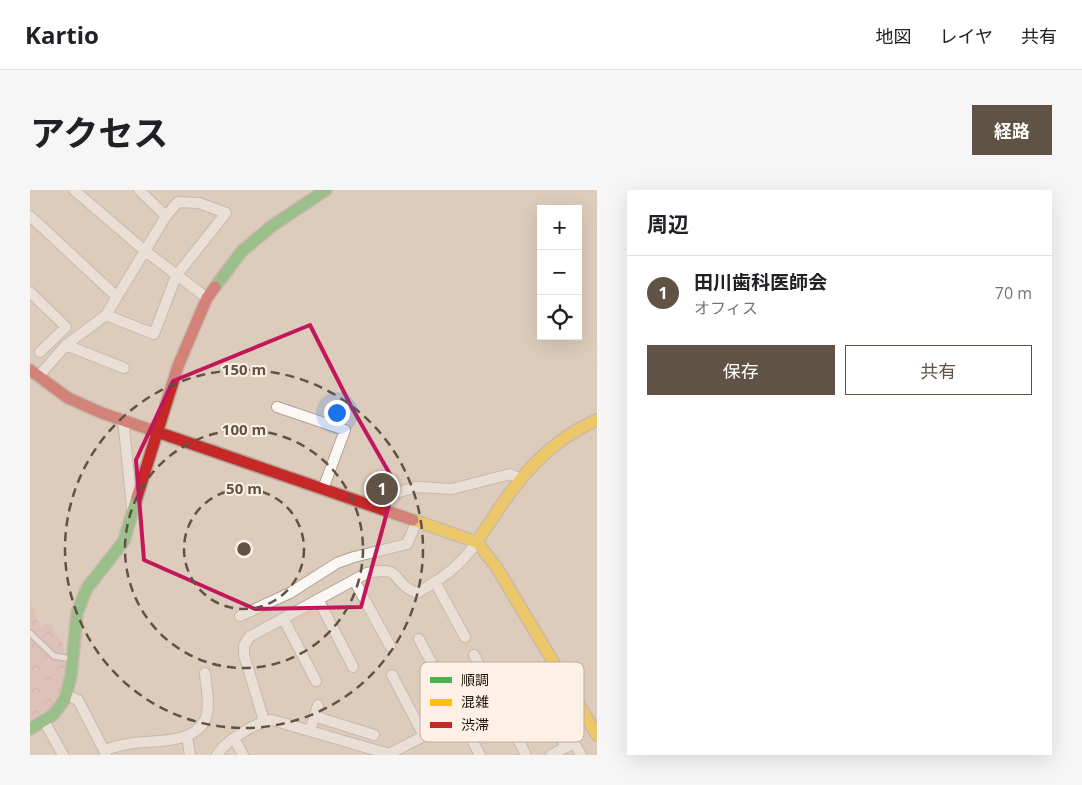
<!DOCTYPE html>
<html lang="ja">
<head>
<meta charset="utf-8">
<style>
	:root { --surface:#fff; --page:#f6f6f6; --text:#202124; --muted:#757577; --line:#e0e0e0; --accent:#605346 }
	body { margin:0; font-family:"Open Sans","Noto Sans JP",sans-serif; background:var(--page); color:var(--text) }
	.controls { position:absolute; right:15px; top:15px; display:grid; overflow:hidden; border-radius:0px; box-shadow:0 5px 20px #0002 }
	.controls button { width:45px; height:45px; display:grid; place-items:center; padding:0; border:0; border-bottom:1px solid var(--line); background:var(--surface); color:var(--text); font:25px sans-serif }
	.you { position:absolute; left:306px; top:222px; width:18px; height:18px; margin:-12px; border:4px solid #fff; border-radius:50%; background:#1a73e8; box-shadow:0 0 0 8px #1a73e833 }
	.badge { display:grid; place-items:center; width:32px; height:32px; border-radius:50%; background:var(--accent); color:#fff; font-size:16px; font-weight:700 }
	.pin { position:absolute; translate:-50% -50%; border:2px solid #fff; box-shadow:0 1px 5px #0006 }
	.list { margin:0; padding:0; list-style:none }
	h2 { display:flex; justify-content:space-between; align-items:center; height:65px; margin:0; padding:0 20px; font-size:21px }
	h2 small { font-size:16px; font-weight:400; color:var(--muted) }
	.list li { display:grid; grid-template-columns:32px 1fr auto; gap:15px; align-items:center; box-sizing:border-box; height:75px; padding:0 20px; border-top:1px solid var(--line) }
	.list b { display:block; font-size:19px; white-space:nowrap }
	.list p { margin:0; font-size:16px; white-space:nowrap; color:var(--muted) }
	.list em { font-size:16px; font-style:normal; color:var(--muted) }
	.actions { display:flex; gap:10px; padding:15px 20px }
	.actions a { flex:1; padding:11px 0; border:1px solid var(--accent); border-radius:0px; text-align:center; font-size:18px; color:var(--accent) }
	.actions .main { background:var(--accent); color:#fff }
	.icon { flex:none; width:28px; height:28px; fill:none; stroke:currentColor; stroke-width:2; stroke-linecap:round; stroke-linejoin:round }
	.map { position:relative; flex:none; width:567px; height:565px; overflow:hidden; border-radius:0px }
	header { display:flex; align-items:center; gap:30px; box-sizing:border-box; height:70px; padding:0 25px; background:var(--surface); border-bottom:1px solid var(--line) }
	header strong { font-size:24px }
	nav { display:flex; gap:28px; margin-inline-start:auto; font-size:18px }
	.intro { display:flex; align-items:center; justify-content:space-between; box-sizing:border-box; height:120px; padding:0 30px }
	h1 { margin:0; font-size:35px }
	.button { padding:12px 22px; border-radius:0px; background:var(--accent); color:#fff; font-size:18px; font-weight:700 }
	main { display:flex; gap:30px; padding:0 30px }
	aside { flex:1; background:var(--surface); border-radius:0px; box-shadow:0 5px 20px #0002 }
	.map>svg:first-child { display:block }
	.forest { fill:url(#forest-crowns) }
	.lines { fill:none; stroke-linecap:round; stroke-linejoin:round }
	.lane-casing { stroke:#afa296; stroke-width:8 }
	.street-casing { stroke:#afa296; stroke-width:12 }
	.fast-casing { stroke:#afa296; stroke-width:14 }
	.slow-casing { stroke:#afa296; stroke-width:14 }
	.jam-casing { stroke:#afa296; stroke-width:14 }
	.path { stroke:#cec9c4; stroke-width:1; stroke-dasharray:5 2.5; stroke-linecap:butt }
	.lane { stroke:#faf7f5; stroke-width:5 }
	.street { stroke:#faf7f5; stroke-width:10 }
	.fast { stroke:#4caf50; stroke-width:11 }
	.slow { stroke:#ffc107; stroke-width:11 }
	.jam { stroke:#c62828; stroke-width:11 }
	.marked { fill:none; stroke:#c2185b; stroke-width:4; stroke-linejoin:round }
	.ring { fill:none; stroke:#605346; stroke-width:2.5; stroke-dasharray:9 6 }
	.key { fill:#fdf1e5; stroke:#baaea2; stroke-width:1 }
	.key-label { font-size:14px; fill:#1c1207 }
	.centre { fill:#605346; stroke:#fdf1e5; stroke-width:2.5 }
	.ring-label { font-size:15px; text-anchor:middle; font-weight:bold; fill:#605346; stroke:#fdf1e5; stroke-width:4; stroke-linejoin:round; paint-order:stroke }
</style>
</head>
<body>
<header>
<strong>Kartio</strong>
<nav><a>地図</a><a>レイヤ</a><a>共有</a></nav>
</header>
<div class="intro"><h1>アクセス</h1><a class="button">経路</a></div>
<main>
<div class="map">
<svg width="567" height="565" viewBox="0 0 567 565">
	<defs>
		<pattern id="forest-crowns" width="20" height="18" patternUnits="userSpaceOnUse" patternTransform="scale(1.25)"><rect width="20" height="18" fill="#e0b3b3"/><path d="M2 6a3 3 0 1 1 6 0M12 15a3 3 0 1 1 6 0" fill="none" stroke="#c09998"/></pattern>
	</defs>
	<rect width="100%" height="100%" fill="#ddccbc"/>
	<!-- forest -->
	<path class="forest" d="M0 410 10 437 20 432 33 454 35 486 30 509 23 518 0 534Z"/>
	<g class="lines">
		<defs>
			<path id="lane" d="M0 443 24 466 42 469
				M514 525 534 558"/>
			<path id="street" d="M44 0 114 60 177 108
				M0 26 86 106
				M0 102 36 137 10 162
				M76 125 124 144 146 86 196 23 169 13 148 12 136 26
				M36 155 94 178
				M8 187 36 155 76 125 136 26 109 0
				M247 217 315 240 293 299
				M93 229 102 317
				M333 313 386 297 422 299 480 284 490 289
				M324 390 360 456
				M405 392 435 447
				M288 409 323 477
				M210 426 260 403 307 373 324 367 377 354 387 331
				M253 428 286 491
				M389 449 450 565
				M444 465 495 563
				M362 485 394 546
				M502 492 508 502 523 516 551 565
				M36 505 48 510 76 564
				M284 526 344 545
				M14 531 33 565
				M234 531 214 465V456L219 447 337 383C375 375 359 392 387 403 415 386 427 379 447 352
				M280 541 288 515
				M157 546 160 565
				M204 548 213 565
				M74 560C84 557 94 554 104 553 126 550 163 554 175 530 181 516 176 497 175 483
				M187 565C195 551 226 532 242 530L359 564 527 477
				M521 565 544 553"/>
			<path id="fast" d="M185 97 212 61 242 36 296 0
				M0 539 23 525 35 509 41 486 47 423 57 398 94 351 107 307"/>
			<path id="slow" d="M383 330 447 352 467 378 567 545
				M447 352C480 301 509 255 567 230"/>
			<path id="jam" d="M0 180 38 208 72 223 383 330
				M107 307 148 176 177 108 185 97"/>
		</defs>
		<!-- lane casing -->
		<use href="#lane" class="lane-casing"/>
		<!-- street casing -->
		<use href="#street" class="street-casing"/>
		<!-- fast casing -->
		<use href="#fast" class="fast-casing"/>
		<!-- slow casing -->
		<use href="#slow" class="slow-casing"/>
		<!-- jam casing -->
		<use href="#jam" class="jam-casing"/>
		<!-- path -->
		<path class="path" d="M432 0 383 26 282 94 267 147 463 219C497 198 528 181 567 171
			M234 267 245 225
			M17 469 31 476"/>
		<!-- lane -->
		<use href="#lane" class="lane"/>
		<!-- street -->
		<use href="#street" class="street"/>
		<!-- fast -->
		<use href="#fast" class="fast"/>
		<!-- slow -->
		<use href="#slow" class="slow"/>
		<!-- jam -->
		<use href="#jam" class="jam"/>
	</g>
	<!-- marked area -->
	<path d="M0 0H567V565H0ZM280 135 321 216 365 293 331 417 225 419 114 370 106 270 143 191Z" fill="#ddccbc" fill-opacity=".55" fill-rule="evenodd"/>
	<path class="marked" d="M280 135 321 216 365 293 331 417 225 419 114 370 106 270 143 191Z"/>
	<!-- distance rings -->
	<g class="ring">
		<circle cx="214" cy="359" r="60"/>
		<circle cx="214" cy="359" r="119"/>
		<circle cx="214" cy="359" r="179"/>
	</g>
	<!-- legend -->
	<rect x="390" y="472" width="164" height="80" rx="8" class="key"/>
	<rect x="400" y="487" width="22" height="6" fill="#4caf50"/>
	<rect x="400" y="509" width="22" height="7" fill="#ffc107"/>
	<rect x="400" y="532" width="22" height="6" fill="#c62828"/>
	<g class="key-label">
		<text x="431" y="495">順調</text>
		<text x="431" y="517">混雑</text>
		<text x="431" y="540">渋滞</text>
	</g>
	<circle cx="214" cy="359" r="8" class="centre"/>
	<g class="ring-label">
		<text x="214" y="185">150 m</text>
		<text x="214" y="245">100 m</text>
		<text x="214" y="304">50 m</text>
	</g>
</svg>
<div class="controls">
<button>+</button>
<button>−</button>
<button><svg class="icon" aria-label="locate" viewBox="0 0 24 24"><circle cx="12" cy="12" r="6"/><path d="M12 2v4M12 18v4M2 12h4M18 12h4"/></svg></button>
</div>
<div class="you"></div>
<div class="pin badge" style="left:352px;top:299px">1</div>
</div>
<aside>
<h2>周辺<small></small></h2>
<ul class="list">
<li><span class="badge">1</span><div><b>田川歯科医師会</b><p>オフィス</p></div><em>70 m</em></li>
</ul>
<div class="actions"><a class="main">保存</a><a>共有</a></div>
</aside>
</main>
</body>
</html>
